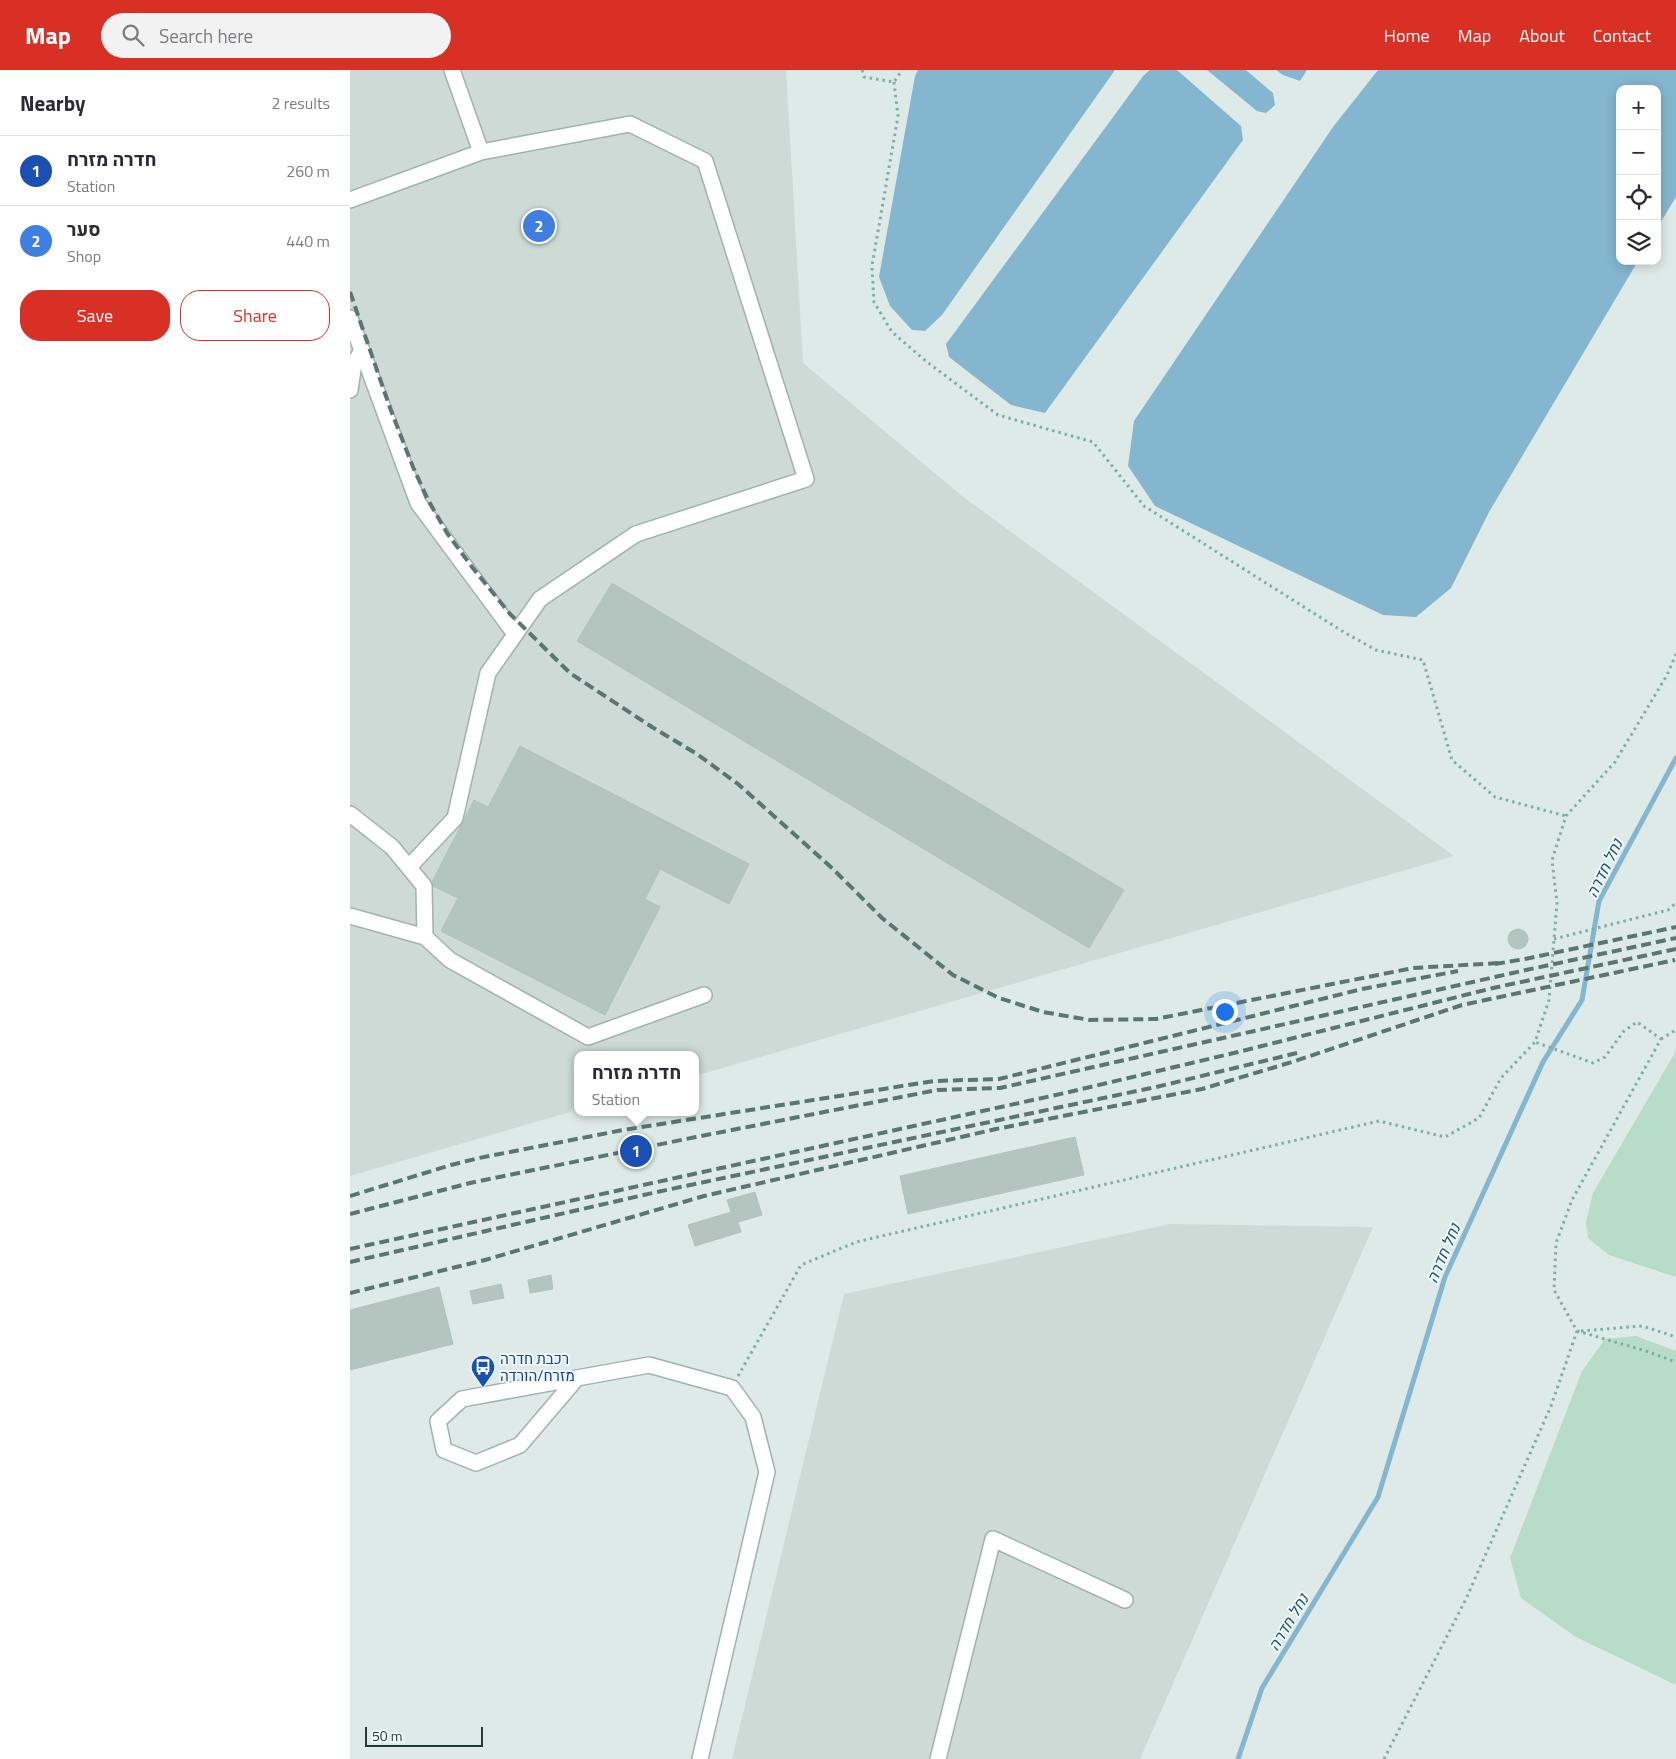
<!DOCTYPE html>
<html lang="en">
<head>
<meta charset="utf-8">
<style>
	:root { --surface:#fff; --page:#f2f2f3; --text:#2b2b33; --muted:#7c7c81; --line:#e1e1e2; --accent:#d93025 }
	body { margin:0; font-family:"Titillium Web",Heebo,sans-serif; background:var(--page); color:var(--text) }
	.controls { position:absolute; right:15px; top:15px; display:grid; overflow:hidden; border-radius:10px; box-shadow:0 2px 12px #0003 }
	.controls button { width:45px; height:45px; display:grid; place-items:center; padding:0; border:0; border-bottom:1px solid var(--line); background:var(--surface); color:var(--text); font:25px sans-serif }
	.scale { position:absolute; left:15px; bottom:12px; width:118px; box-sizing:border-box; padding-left:5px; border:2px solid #203a38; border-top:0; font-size:14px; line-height:18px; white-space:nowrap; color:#203a38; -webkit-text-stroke:4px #eff7f4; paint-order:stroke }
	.you { position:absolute; left:874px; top:941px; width:18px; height:18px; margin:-12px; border:4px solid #fff; border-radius:50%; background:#1a73e8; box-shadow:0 0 0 8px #1a73e833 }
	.badge { display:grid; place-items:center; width:32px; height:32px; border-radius:50%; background:var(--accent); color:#fff; font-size:16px; font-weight:700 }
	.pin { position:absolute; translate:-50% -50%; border:2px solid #fff; box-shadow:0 1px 5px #0006 }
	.popup { position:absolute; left:224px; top:981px; width:125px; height:65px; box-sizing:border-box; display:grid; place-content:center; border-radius:10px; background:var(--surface); filter:drop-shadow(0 1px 4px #0005); font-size:16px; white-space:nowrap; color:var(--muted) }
	.popup b { font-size:19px; color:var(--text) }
	.popup::after { content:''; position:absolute; left:50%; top:100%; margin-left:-10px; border:10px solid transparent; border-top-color:var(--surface) }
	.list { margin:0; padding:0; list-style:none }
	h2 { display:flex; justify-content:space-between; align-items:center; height:65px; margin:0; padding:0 20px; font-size:21px }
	h2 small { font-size:16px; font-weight:400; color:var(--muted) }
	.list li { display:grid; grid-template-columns:32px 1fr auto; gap:15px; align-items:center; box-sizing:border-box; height:70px; padding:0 20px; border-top:1px solid var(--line) }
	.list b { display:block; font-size:19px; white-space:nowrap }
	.list p { margin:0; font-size:16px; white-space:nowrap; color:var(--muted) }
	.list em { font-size:16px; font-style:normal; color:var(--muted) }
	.actions { display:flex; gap:10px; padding:15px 20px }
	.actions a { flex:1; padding:11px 0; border:1px solid var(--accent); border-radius:20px; text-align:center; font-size:18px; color:var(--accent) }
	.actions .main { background:var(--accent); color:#fff }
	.icon { flex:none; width:28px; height:28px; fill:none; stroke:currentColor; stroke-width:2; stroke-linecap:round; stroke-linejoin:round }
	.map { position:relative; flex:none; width:1326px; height:1689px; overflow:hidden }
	header { display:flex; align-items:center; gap:30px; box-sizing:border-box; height:70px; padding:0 25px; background:var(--accent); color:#fff }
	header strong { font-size:24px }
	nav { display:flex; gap:28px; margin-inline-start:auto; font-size:18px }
	.search { width:350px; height:45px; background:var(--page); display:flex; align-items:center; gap:12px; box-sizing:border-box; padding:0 18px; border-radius:28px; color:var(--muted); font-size:19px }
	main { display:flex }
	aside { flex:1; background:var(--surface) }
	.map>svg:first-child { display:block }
	.built { fill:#cddad6 }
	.green { fill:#b7dcc8 }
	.water { fill:#85b6d0 }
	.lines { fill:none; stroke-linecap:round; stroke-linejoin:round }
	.stream { stroke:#85b6d0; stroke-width:5 }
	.building { fill:#b4c5c0; stroke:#b1c3bf }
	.minor-casing { stroke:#a1b2af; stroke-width:18 }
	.path { stroke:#7eaea8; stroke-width:3; stroke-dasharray:2.5 4; stroke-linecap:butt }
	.minor { stroke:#fff; stroke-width:15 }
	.rail { stroke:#5a7673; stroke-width:4; stroke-dasharray:10 5; stroke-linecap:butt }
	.labels { text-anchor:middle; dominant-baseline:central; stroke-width:4; stroke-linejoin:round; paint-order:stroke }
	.transit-label { font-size:15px; fill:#164399; stroke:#eff7f4; text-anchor:start }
	.water-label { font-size:16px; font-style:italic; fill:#1a5575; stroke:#eff7f4 }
</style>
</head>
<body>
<header>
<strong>Map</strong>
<div class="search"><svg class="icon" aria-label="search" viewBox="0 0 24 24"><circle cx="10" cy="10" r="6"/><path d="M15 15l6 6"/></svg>Search here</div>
<nav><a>Home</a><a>Map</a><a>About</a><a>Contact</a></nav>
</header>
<main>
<aside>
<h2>Nearby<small>2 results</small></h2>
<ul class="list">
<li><span class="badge" style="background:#1a4fb4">1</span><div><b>חדרה מזרח</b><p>Station</p></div><em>260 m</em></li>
<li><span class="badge" style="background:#3f7fe0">2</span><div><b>סער</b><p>Shop</p></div><em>440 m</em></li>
</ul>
<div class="actions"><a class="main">Save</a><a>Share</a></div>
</aside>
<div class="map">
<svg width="1326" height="1689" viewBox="0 0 1326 1689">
	<rect width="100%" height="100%" fill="#deeae7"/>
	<!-- built -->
	<path class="built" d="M0 0H436L453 293 612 426 1104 786 345 1006V985H227V1040L0 1106Z
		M820 1154 1023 1157 790 1689H382L494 1224Z"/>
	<!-- green -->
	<path class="green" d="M1326 981V1207L1259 1185 1238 1168 1236 1152 1243 1123Z
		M1286 1266 1326 1281V1615L1226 1567 1171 1528 1160 1488 1232 1301 1255 1269Z"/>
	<!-- water -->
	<path class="water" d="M568 0H765L592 245 575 261 562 260 540 236 529 207 565 6Z
		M800 0H827L891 56 893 70 695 343 661 335 599 287 596 274 794 5Z
		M857 0H896L923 23 925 35 916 43 907 41Z
		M926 0H957L950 11 933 5Z
		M1028 0H1326V127L1307 158V19H1270V191H1288L1139 442 1101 518 1066 547 1033 545 805 436 778 396 784 351 983 57Z"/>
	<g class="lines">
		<!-- stream -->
		<path class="stream" d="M888 1689 912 1618 1028 1427 1095 1207 1193 992 1232 930 1249 831 1326 688"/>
	</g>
	<!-- building -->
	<path class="building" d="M262 513 774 820 739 878 227 571Z
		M170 676 399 794 379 834 310 799 295 829 310 837 255 945 91 861 108 828 83 816 82 812 124 730 138 737Z
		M1158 869a10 10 0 1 1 20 0a10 10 0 1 1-20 0Z
		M725 1067 734 1105 558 1144 550 1106Z
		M405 1122 412 1145 388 1152 391 1162 345 1176 338 1155 381 1142 377 1130Z
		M201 1205 203 1219 180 1223 178 1210Z
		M151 1214 154 1228 123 1234 120 1221Z
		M89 1217 103 1274 0 1300V1240Z"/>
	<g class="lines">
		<defs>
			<path id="minor" d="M102 0 131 82
				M0 130 131 82 280 54 355 91 456 409 286 464 190 529 138 603 105 748 59 797
				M0 248 68 433 165 564
				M0 320 4 293 12 281
				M0 744 42 777 74 816 75 867 100 890 238 967 354 925
				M0 846 75 867
				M227 1308 299 1295 382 1318 403 1347 417 1402 350 1689
				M227 1308 170 1375 126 1393 94 1380 88 1351 112 1329Z
				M588 1689 643 1469 775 1530"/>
		</defs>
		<!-- minor casing -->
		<use href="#minor" class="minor-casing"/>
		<!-- path -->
		<path class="path" d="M512 0 514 7 544 12 552 0
			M544 12 548 46 522 196 524 232 542 262 577 292 648 345 743 372 794 436 992 561 1026 580 1073 590 1102 690 1145 727 1216 746
			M1204 869 1318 840 1326 833
			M1311 969 1326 960
			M1227 1261 1296 1281 1326 1292
			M1231 1261 1292 1256 1326 1267
			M388 1306 451 1195 506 1172 1029 1051 1095 1067 1129 1048 1151 1008 1185 972 1199 930 1207 833 1202 790 1216 746 1265 692 1317 605 1326 584
			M1034 1689 1116 1529 1201 1336 1227 1261 1204 1220 1206 1173 1222 1130 1311 969 1287 952 1274 961 1255 987 1243 993 1185 972"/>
		<!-- minor -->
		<use href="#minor" class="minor"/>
		<!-- rail -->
		<path class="rail" d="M0 222 40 338 63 397 78 430 97 463 122 497 160 544 220 603 302 657 347 684 388 714 483 799 532 848 603 905 649 928 693 942 740 950 806 949 1063 898 1149 893
			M1145 894 1175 889 1326 857
			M0 1126 101 1095 129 1088 273 1060 584 1011 649 1009 1012 919 1108 901
			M0 1144 120 1113 346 1067 587 1020 650 1018 1176 900 1326 868
			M0 1179 715 1023 888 982 1143 918 1326 879
			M0 1192 307 1122 806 1017 947 983
			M0 1223 135 1190 354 1126 646 1059 852 1019 942 992 1112 935 1325 890"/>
	</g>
	<!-- icons -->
	<defs>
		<symbol id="bus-pin" viewBox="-11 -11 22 30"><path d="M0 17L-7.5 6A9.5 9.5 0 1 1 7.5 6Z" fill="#1a4fb4" stroke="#eff7f4"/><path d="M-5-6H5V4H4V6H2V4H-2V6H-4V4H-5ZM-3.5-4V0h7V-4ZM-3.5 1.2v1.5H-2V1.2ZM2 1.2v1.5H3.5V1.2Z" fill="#fff"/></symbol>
	</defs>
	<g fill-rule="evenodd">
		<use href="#bus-pin" x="119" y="1283" width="28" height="38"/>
	</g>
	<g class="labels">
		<!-- transit labels -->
		<g class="transit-label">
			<text x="150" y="1288">רכבת חדרה<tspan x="150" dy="17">מזרח/הורדה</tspan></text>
		</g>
		<!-- water labels -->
		<g class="water-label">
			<text transform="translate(1254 798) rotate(-64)">נחל חדרה</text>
			<text transform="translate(1093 1183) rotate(-67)">נחל חדרה</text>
			<text transform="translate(938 1552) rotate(-59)">נחל חדרה</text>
		</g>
	</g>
</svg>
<div class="controls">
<button>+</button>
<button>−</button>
<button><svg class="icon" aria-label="locate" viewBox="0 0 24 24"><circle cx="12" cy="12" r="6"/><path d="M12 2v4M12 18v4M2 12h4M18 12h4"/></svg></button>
<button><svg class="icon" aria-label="layers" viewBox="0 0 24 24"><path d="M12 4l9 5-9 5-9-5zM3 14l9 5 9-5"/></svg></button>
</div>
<div class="scale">50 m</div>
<div class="you"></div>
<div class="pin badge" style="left:286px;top:1081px;background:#1a4fb4">1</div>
<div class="popup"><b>חדרה מזרח</b>Station</div>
<div class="pin badge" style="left:189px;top:156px;background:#3f7fe0">2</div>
</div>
</main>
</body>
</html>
